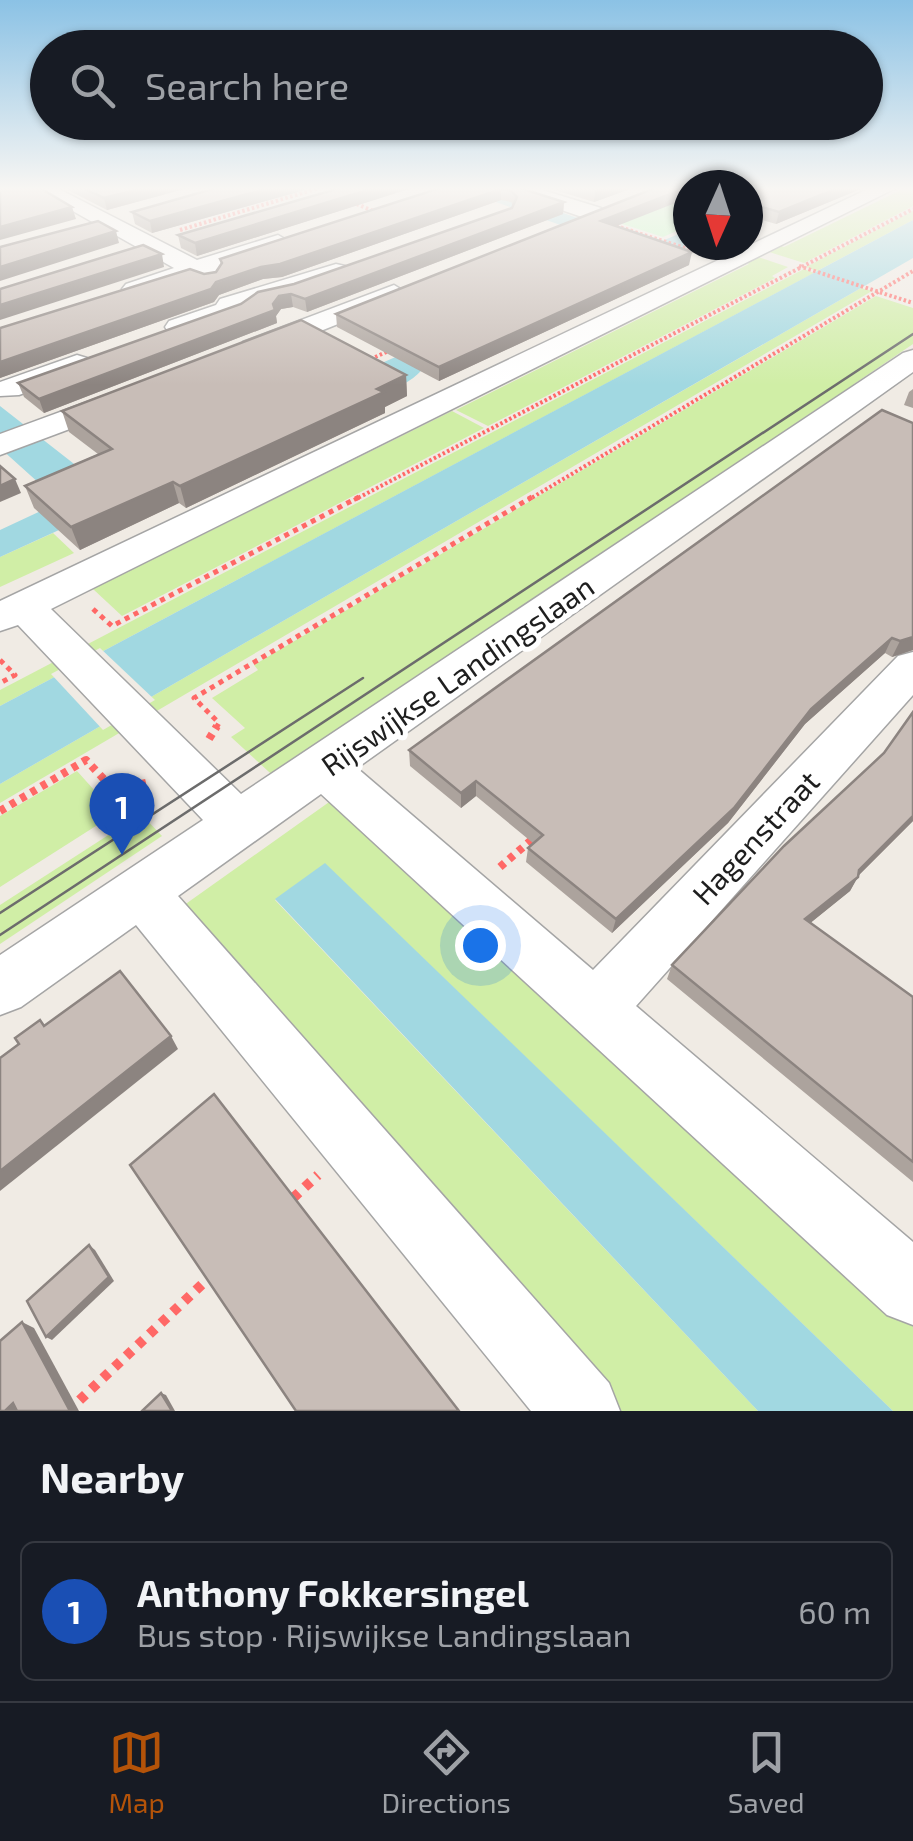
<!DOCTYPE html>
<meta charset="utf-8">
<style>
:root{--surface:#171b24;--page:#242831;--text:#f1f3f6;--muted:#9ea1a6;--line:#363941;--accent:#b45309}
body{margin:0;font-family:"Exo 2",sans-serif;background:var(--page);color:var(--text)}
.compass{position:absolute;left:673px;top:170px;width:90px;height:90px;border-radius:50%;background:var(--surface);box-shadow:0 2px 8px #0004;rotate:183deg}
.you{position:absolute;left:480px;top:945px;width:35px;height:35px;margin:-25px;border:8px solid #fff;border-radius:50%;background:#1a73e8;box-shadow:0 0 0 15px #1a73e833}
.badge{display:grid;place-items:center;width:65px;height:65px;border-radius:50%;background:var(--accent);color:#fff;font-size:32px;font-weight:700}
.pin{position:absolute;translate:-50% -82px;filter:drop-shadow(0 2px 5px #0008)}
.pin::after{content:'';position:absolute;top:52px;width:35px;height:30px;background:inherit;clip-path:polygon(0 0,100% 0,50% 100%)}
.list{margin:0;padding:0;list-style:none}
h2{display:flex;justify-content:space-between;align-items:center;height:130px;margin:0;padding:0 40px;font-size:42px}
h2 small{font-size:32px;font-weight:400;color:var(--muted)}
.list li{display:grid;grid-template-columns:65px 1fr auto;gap:30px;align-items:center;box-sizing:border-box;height:140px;margin:0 20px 20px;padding:0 20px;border:2px solid var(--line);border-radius:15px}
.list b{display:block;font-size:38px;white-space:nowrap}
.list p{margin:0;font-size:32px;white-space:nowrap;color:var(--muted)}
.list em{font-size:32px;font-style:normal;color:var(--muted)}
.icon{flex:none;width:55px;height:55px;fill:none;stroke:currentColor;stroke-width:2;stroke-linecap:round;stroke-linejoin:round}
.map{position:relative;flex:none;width:913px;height:1411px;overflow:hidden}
.search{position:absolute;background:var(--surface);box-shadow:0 2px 8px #0004;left:30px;right:30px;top:30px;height:110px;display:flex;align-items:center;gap:25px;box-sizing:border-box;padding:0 35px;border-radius:55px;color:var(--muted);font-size:38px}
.sheet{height:290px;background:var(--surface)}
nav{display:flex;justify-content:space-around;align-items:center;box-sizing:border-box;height:140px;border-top:2px solid var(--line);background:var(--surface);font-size:28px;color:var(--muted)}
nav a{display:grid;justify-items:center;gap:5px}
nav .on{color:var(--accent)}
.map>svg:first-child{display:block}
</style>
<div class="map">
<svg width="913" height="1411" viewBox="0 0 913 1411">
<rect width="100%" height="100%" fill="#f0ebe4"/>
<!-- grass -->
<g fill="#d0eea6">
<polygon points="905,188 913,188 913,206 804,263 766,251 778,245 784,247"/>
<polygon points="913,211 913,220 817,271 806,267"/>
<polygon points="755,256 788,267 772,276 775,278 488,426 456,410 749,264 745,261"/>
<polygon points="804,269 814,273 0,706 0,690"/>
<polygon points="861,288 872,291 0,803 0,784"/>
<polygon points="876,296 913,308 913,344 854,384 861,388 832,408 824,404 699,489 670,518 661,514 343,727 281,783 231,737 245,728 212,698 258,670 254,665"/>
<polygon points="452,411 484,428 122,616 93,589"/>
<polygon points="53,533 74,553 0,587 0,557"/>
<polygon points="77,771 113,811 132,803 0,887 0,816"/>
<polygon points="339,795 913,1315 913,1411 893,1411 325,864 275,900 758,1411 614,1411 180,908"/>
<polygon points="141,814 162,836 0,944 0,905"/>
</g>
<!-- park -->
<polygon fill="#befdbe" points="665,198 688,205 688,226 663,237 610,220"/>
<!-- water -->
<g fill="#a1d8e1">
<path d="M456 188H489L655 244 688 230 690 245 425 366C408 390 367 399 339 402L0 557V530L60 502 0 448V406L101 485 637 252Z"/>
<polygon points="913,220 913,258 0,784 0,706"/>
<polygon points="325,863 893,1411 758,1411 275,899"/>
</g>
<!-- pier -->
<polygon fill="#f0ebe4" points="100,648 155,700 103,730 51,674"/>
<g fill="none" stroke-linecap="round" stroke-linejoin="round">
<defs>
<g id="minor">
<polygon points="32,188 57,188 197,260 278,235 290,242 286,247 216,270 221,276 217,281 208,284 193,278 135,297 126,294 122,289 126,284 174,268"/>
<polygon points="506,188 536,188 601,208 604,213 601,218 585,218 509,192"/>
<polygon points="870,188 896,188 51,609 241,794 903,353 913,350 913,372 357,768 593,970 898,656 913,652 913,695 636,1006 913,1242 913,1325 887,1315 321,794 178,896 609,1383 620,1411 531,1411 136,925 21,1007 0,1015 0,955 203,820 18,625 0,631 0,601"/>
<path d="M336 264 345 266 348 271 345 276 252 306C232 318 195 339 169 333L165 327 169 321 216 305 220 299Z"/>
<polygon points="394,285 407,293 403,298 263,354 243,354 239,348 243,342"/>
<polygon points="77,355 87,358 92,364 87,370 19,395 0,396 0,382"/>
<polygon points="123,389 134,391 138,398 134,405 0,455 0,434"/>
</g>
</defs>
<!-- minor casing -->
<use href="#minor" stroke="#a5a5a5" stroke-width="3"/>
<!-- path-far3 -->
<g stroke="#ff6866" stroke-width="4" stroke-dasharray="2.5 2.5" stroke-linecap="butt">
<polyline points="352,202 373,211"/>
<polyline points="616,226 695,251"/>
<polyline points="180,230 319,188"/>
<polyline points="799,266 913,303"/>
<polyline points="366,361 391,350"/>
<polyline points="354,500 913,209"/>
<polyline points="528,500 913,271"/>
</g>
<!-- path-far2 -->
<g stroke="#ff6866" stroke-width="5" stroke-dasharray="5 5" stroke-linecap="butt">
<polyline points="93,609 112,626 359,497"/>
<polyline points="0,660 15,675 0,683"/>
<polyline points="216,728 219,723 194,698 532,497"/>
</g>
<!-- path-far1 -->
<g stroke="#ff6866" stroke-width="8" stroke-dasharray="6 6" stroke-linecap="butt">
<polyline points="209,739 217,726"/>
<polyline points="136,807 154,795"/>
<polyline points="0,811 86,760 114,790 146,783"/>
<polyline points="500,867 536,836"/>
</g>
<!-- path -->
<g stroke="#ff6866" stroke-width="10" stroke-dasharray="8 8" stroke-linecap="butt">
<polyline points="293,1198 318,1175"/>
<polyline points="68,1411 212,1275"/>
</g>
<!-- minor -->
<use href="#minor" fill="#fff" fill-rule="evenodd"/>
<!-- tram -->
<g stroke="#6c6c6c" stroke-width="2.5">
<polyline points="0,913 363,678"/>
<polyline points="0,935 913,334"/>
</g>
</g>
<!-- wall -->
<g fill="#aca39d">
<polygon points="64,188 188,188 107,210"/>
<polygon points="216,188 312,188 152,233 135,224 132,212"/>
<polygon points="340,188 412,188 197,256 181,248 178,235"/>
<polygon points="440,188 520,188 564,202 563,214 307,312 293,307 281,309 276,316 277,323 44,413 24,397 18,383 512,208 513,205 511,202 501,200 282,277 263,279 219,295 214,302 0,378 0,328 216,272 221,265 220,259"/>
<polygon points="548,188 633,188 594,202"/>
<polygon points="748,188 863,188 776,224 748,216"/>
<polygon points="616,226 689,265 439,381 337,327 336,314"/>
<polygon points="406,375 407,396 385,407 385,413 186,508 179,503 80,550 34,508 25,486 98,454 69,432 62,411"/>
<polygon points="913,389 913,408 904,405 909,392"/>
<polygon points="882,410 913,650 892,657 885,653 805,724 728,823 612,933 526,862 528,848 533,843 476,796 461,808 410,766 409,750"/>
<polygon points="884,753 913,821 858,876 850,891 810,923 913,997 913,1182 667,979 672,965"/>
</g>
<!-- shaded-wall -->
<g fill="#8c8480">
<polygon points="143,188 188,188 107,210 104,198"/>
<polygon points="269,188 312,188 152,233 150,221"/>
<polygon points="374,188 412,188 197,256 195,243"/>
<polygon points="603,188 633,188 594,202 595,190"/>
<polygon points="686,188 688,188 688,198 599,233 601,221"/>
<polygon points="838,188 863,188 776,224 779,212"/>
<polygon points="501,189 501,200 282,277 263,279 219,295 214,302 0,378 0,362 261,267"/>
<polygon points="564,202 563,214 307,312 305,299"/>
<polygon points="72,207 76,219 0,240 0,227"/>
<polygon points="116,231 119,243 0,281 0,267"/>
<polygon points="692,252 689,265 439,381 439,367"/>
<polygon points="162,254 164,267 0,320 0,305"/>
<polygon points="291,294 293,307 281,309 276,316 277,323 44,413 39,399 273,304 279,296"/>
<polygon points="406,375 407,396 385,407 385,413 186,508 180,486"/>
<polygon points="15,479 21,493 0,502 0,486"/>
<polygon points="173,482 179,503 80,550 71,527"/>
<polygon points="913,637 913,650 892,657 900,641"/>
<polygon points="892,638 885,653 805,724 728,823 612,933 616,919 811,709"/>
<polygon points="476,781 476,796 461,808 461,793"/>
<polygon points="913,816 913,821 853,881 858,877 850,891 798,933 805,919"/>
<polygon points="171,1036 178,1049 0,1191 0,1171"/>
<polygon points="89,1245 95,1250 114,1281 52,1340 46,1337"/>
<polygon points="22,1322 34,1328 79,1411 70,1411"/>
<polygon points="161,1393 166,1395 175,1411 172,1411"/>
<polygon points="13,1403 22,1411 5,1411"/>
</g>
<!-- building -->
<g fill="#c8bdb7" stroke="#8c8480" stroke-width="2.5">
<polygon points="0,188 40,188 72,207 0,227"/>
<polygon points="83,188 143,188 104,198"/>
<polygon points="216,188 269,188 150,221 132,212"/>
<polygon points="340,188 374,188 195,243 178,235"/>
<polygon points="440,188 520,188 564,202 305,299 291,294 279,296 273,304 275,310 39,399 18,383 241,304 258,292 294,284 512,208 517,197 511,191 501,189 280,264 261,267 216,282 211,289 0,362 0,328 190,269 204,274 216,272 222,263 220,259"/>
<polygon points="655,188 686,188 601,221 692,252 439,367 336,314"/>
<polygon points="748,188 838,188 779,212 748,203"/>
<polygon points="98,221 116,231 0,267 0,247"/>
<polygon points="143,245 162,254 0,305 0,289"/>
<polygon points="301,320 406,375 377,389 384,392 180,486 173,482 71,527 25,486 112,449 62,411"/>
<polygon points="882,410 913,423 913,637 900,641 892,638 811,709 734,808 616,919 528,848 543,835 476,781 461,793 409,750"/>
<polygon points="0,466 15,479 0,486"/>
<polygon points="913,712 913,816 859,870 858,877 805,919 913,997 913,1162 672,965 784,846 884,753"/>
<polygon points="120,971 171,1036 0,1171 0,1058 19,1044 15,1038 40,1020 44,1026"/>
<polygon points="214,1094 459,1411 296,1411 130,1165"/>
<polygon points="89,1245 109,1277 46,1337 27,1301"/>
<polygon points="22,1322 70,1411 17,1411 13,1403 5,1411 0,1411 0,1341"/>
<polygon points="161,1393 172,1411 142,1411"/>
</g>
<!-- sky -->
<linearGradient id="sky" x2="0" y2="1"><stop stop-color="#8bc2e5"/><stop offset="0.49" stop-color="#f8f6f3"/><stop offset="1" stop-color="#f8f6f3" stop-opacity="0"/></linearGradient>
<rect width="913" height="385" fill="url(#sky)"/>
<g text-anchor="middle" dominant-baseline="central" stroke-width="10" stroke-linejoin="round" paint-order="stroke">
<!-- street labels -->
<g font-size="30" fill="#1e1e1e" stroke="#fff">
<text transform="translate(457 675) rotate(-35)">Rijswijkse Landingslaan</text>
<text transform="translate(755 837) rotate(-47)">Hagenstraat</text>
</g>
</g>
</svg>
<svg class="compass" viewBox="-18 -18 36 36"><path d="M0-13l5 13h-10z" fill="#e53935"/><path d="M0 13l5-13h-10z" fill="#9ea1a6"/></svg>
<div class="you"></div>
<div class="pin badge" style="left:122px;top:855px;background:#1a4fb4">1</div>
<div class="search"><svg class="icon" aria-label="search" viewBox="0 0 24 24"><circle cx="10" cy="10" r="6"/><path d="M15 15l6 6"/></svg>Search here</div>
</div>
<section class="sheet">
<h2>Nearby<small></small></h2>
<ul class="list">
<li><span class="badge" style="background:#1a4fb4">1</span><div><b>Anthony Fokkersingel</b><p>Bus stop · Rijswijkse Landingslaan</p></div><em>60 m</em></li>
</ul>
</section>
<nav>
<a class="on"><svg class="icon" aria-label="map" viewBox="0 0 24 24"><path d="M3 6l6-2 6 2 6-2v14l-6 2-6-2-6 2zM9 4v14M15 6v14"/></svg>Map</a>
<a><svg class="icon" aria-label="directions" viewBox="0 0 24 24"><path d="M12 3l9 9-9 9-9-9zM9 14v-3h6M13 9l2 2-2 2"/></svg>Directions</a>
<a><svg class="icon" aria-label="saved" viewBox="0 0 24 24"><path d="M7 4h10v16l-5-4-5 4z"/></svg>Saved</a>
</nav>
